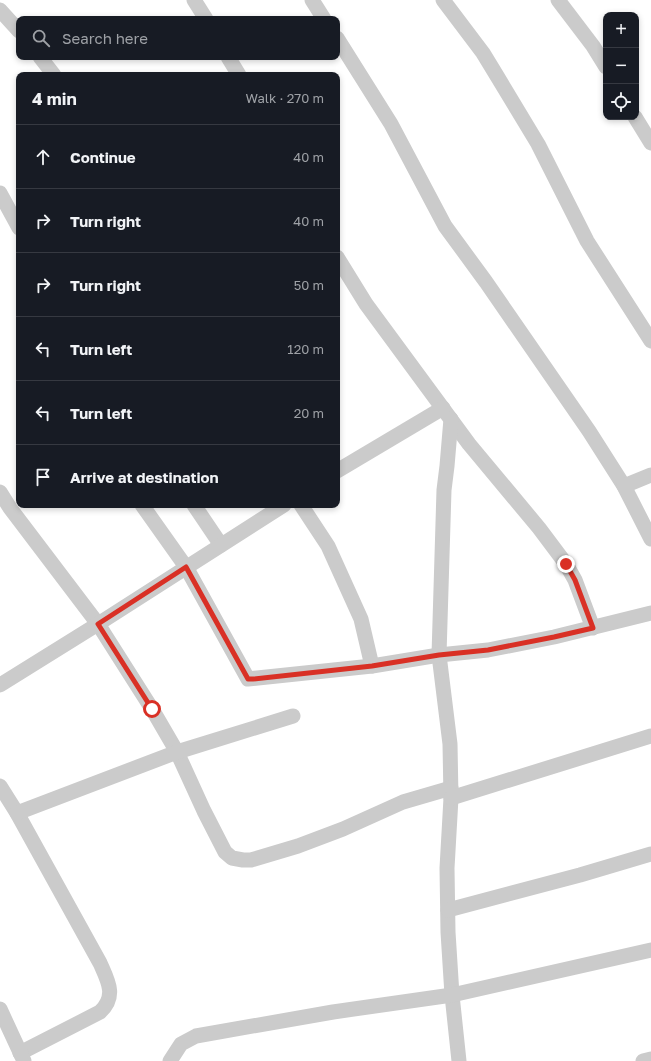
<!DOCTYPE html>
<meta charset="utf-8">
<style>
:root{--surface:#171b24;--page:#242831;--text:#f1f3f6;--muted:#9ea1a6;--line:#363941}
body{margin:0;font-family:"Golos Text",sans-serif;background:var(--page);color:var(--text)}
.controls{position:absolute;right:12px;top:12px;display:grid;overflow:hidden;border-radius:8px;box-shadow:0 2px 6px #0003}
.controls button{width:36px;height:36px;display:grid;place-items:center;padding:0;border:0;border-bottom:1px solid var(--line);background:var(--surface);color:var(--text);font:20px sans-serif}
.stop{position:absolute;width:12px;height:12px;margin:-9px;border:3px solid #d93025;border-radius:50%;background:#fff}
.stop.end{background:#d93025;border-color:#fff;box-shadow:0 1px 4px #0008}
.list{margin:0;padding:0;list-style:none}
h2{display:flex;justify-content:space-between;align-items:center;height:52px;margin:0;padding:0 16px;font-size:17px}
h2 small{font-size:13px;font-weight:400;color:var(--muted)}
.list li{display:grid;grid-template-columns:26px 1fr auto;gap:12px;align-items:center;box-sizing:border-box;height:64px;padding:0 16px;border-top:1px solid var(--line)}
.list b{display:block;font-size:15px;white-space:nowrap}
.list em{font-size:13px;font-style:normal;color:var(--muted)}
.icon{flex:none;width:22px;height:22px;fill:none;stroke:currentColor;stroke-width:2;stroke-linecap:round;stroke-linejoin:round}
.map{position:relative;flex:none;width:651px;height:1061px;overflow:hidden}
.search{position:absolute;background:var(--surface);box-shadow:0 2px 6px #0003;left:16px;top:16px;width:324px;height:44px;display:flex;align-items:center;gap:10px;box-sizing:border-box;padding:0 14px;border-radius:8px;color:var(--muted);font-size:15px}
.panel{position:absolute;background:var(--surface);box-shadow:0 2px 6px #0003;left:16px;top:72px;width:324px;height:436px;border-radius:8px}
.map>svg:first-child{display:block}
</style>
<div class="map">
<svg width="651" height="1061" viewBox="0 0 651 1061">
<rect width="100%" height="100%" fill="#fff"/>
<g fill="none" stroke-linecap="round" stroke-linejoin="round">
<!-- street -->
<g stroke="#cbcbcb" stroke-width="15">
<polyline points="194,0 206,19"/>
<polyline points="312,0 324,19"/>
<polyline points="443,0 483,53 497,76 538,144 587,241 651,341"/>
<polyline points="558,0 593,46 606,67"/>
<polyline points="0,10 19,31"/>
<polyline points="337,38 391,124 445,226 486,282 589,431 624,486 651,539"/>
<polyline points="40,57 54,75"/>
<polyline points="228,57 239,75"/>
<polyline points="635,117 651,143"/>
<polyline points="0,193 19,228"/>
<polyline points="337,257 366,304 469,444 539,528 566,564 575,580 593,628"/>
<polyline points="451,419 447,466 444,490 439,655 450,744 451,798 447,868 448,932 452,995 459,1061"/>
<polyline points="337,471 443,408"/>
<polyline points="624,486 651,475"/>
<polyline points="0,492 10,508 98,624 152,709 177,752 204,811 225,852 232,858 243,860 251,860 298,846 343,829 403,802 451,788"/>
<polyline points="142,505 186,567 248,679 372,666 439,655 488,650 554,637 651,613"/>
<polyline points="194,505 221,545"/>
<polyline points="301,505 328,546 361,619 372,666"/>
<polyline points="0,685 98,624 284,505"/>
<path d="M0 786 17 813 100 963C108 981 117 996 100 1012L20 1053"/>
<polyline points="451,798 651,736"/>
<polyline points="17,813 177,752 293,716"/>
<polyline points="448,910 580,875 651,854"/>
<polyline points="0,1009 24,1061"/>
<polyline points="170,1061 181,1044 196,1036 333,1012 452,995 651,950"/>
<polyline points="643,1061 651,1059"/>
</g>
</g>
<g fill="none" stroke-linecap="round" stroke-linejoin="round">
<!-- route -->
<polyline stroke="#d93025" stroke-width="5" points="152,709 98,624 186,567 248,679 253,679 372,666 439,655 488,650 554,637 593,628 575,580 566,564"/>
</g>
</svg>
<div class="controls">
<button>+</button>
<button>−</button>
<button><svg class="icon" aria-label="locate" viewBox="0 0 24 24"><circle cx="12" cy="12" r="6"/><path d="M12 2v4M12 18v4M2 12h4M18 12h4"/></svg></button>
</div>
<div class="stop" style="left:152px;top:709px"></div>
<div class="stop end" style="left:566px;top:564px"></div>
<div class="search"><svg class="icon" aria-label="search" viewBox="0 0 24 24"><circle cx="10" cy="10" r="6"/><path d="M15 15l6 6"/></svg>Search here</div>
<section class="panel">
<h2>4 min<small>Walk · 270 m</small></h2>
<ul class="list">
<li><svg class="icon" aria-label="ahead" viewBox="0 0 24 24"><path d="M12 20V5M6 11l6-6 6 6"/></svg><div><b>Continue</b></div><em>40 m</em></li>
<li><svg class="icon" aria-label="right" viewBox="0 0 24 24"><path d="M7 20v-9h11M14 6l5 5-5 5"/></svg><div><b>Turn right</b></div><em>40 m</em></li>
<li><svg class="icon" aria-label="right" viewBox="0 0 24 24"><path d="M7 20v-9h11M14 6l5 5-5 5"/></svg><div><b>Turn right</b></div><em>50 m</em></li>
<li><svg class="icon" aria-label="left" viewBox="0 0 24 24"><path d="M17 20v-9H6M10 6l-5 5 5 5"/></svg><div><b>Turn left</b></div><em>120 m</em></li>
<li><svg class="icon" aria-label="left" viewBox="0 0 24 24"><path d="M17 20v-9H6M10 6l-5 5 5 5"/></svg><div><b>Turn left</b></div><em>20 m</em></li>
<li><svg class="icon" aria-label="arrive" viewBox="0 0 24 24"><path d="M6 21V4h12l-3 4 3 4H6"/></svg><div><b>Arrive at destination</b></div></li>
</ul>
</section>
</div>
